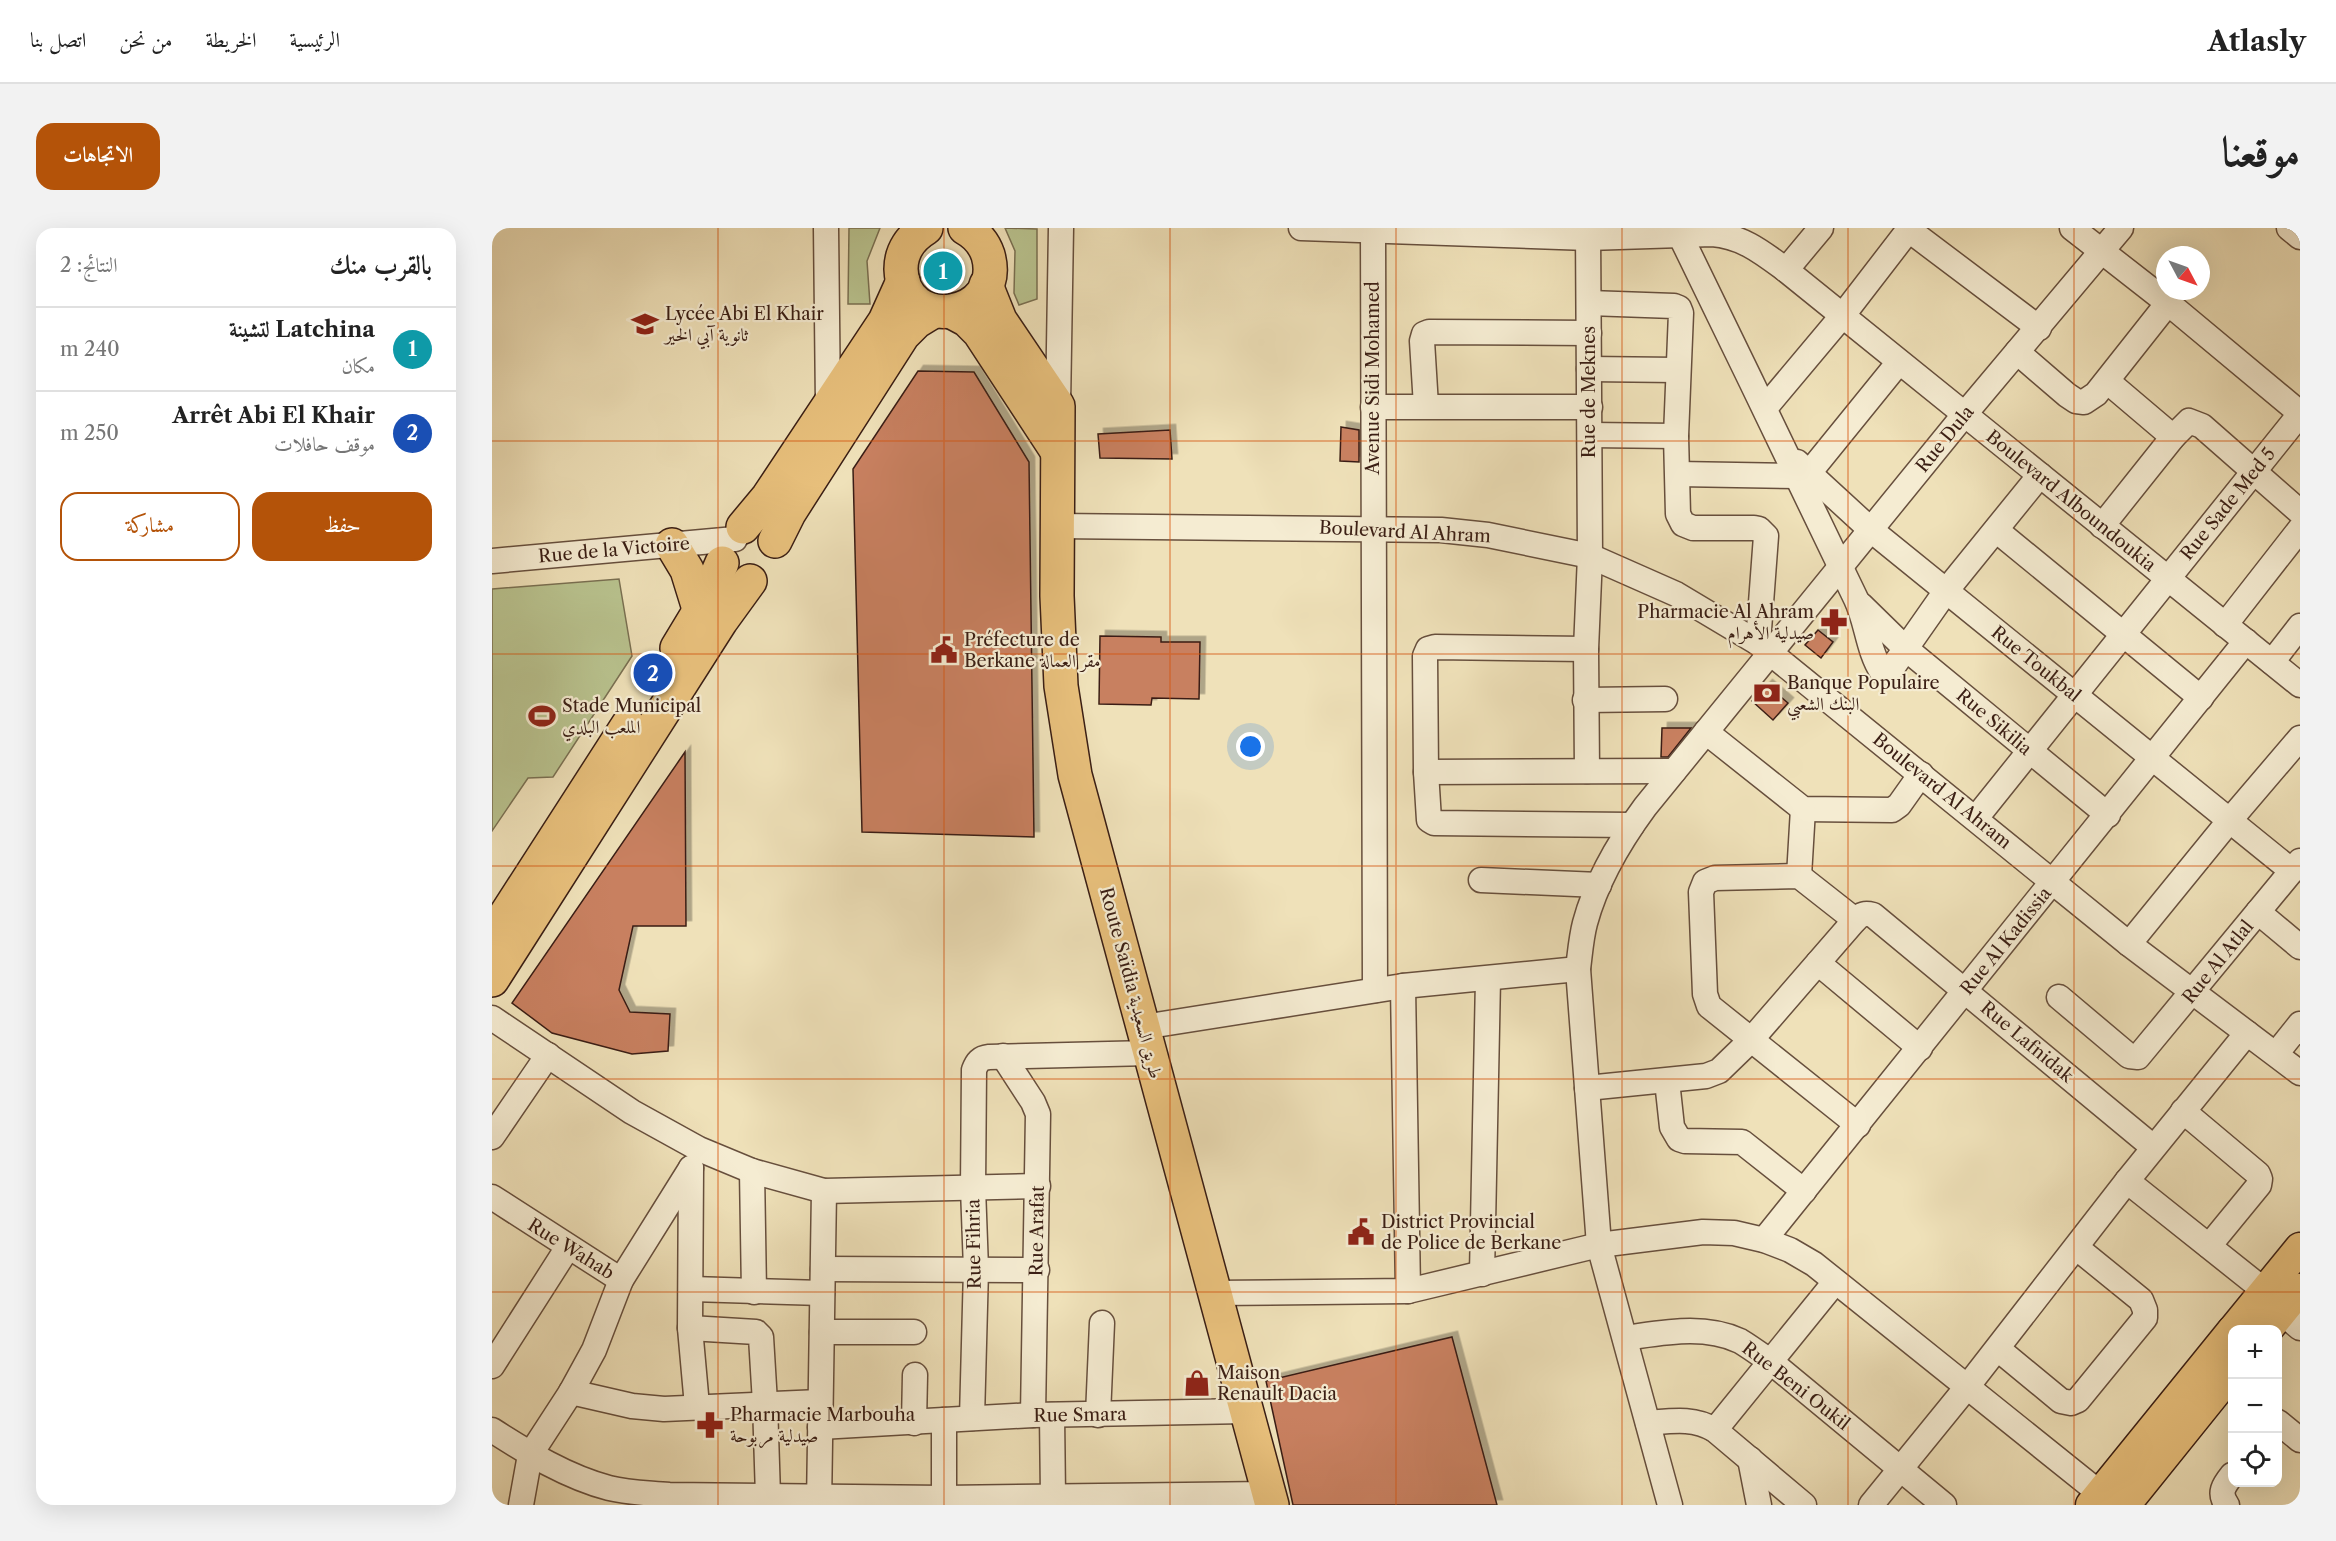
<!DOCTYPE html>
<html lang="ar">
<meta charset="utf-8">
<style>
:root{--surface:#fff;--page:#f2f2f2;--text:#222;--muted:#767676;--line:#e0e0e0;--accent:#b45309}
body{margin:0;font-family:"Libre Caslon Text",Amiri,serif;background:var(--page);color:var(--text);direction:rtl}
.controls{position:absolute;right:18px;bottom:18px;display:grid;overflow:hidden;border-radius:12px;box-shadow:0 6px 24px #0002}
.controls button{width:54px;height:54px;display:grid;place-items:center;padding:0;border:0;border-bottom:2px solid var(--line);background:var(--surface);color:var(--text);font:30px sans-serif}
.compass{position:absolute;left:1664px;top:18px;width:54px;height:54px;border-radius:50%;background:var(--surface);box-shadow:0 6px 24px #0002;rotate:131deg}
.you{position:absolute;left:759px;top:519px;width:21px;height:21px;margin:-15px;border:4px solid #fff;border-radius:50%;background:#1a73e8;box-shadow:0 0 0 9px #1a73e833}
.badge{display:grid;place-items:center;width:39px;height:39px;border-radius:50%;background:var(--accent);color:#fff;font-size:20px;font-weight:700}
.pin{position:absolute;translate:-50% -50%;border:3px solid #fff;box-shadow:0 2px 6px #0006}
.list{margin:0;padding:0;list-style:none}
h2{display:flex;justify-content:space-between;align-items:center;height:78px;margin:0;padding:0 24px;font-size:26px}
h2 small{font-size:20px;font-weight:400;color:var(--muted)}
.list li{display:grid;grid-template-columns:39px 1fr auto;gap:18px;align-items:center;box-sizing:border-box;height:84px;padding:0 24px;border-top:2px solid var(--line)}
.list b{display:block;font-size:22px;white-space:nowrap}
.list p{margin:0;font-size:20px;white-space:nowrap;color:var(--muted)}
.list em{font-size:20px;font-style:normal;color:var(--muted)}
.actions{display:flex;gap:12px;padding:18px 24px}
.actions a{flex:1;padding:14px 0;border:2px solid var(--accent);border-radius:18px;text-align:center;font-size:21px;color:var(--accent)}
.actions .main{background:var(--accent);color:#fff}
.icon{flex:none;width:33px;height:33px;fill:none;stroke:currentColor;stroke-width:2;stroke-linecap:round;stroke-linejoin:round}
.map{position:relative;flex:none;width:1808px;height:1277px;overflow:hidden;direction:ltr;border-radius:18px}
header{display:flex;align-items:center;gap:36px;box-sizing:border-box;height:84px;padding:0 30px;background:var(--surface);border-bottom:2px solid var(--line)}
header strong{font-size:28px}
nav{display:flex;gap:33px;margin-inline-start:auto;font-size:21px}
.intro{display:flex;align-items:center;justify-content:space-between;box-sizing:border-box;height:144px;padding:0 36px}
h1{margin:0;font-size:42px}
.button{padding:15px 27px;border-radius:18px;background:var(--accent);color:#fff;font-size:21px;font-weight:700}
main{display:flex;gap:36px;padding:0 36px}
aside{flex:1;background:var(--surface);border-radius:18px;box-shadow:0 6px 24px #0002}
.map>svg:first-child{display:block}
</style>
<header>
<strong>Atlasly</strong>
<nav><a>الرئيسية</a><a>الخريطة</a><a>من نحن</a><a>اتصل بنا</a></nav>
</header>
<div class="intro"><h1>موقعنا</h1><a class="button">الاتجاهات</a></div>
<main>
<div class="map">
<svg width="1808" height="1277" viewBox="0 0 1808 1277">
<defs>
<filter id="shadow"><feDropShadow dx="5.5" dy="-5.5" stdDeviation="0" flood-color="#0004"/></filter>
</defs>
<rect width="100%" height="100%" fill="#efe1b9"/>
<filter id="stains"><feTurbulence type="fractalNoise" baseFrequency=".00333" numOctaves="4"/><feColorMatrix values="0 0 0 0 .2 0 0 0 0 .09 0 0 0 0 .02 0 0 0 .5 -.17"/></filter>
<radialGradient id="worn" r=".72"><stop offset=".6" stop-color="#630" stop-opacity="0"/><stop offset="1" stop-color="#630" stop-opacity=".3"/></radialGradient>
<!-- green -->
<g fill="#b9c38f" stroke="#7a7052" stroke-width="1.5">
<polygon points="357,0 388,0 375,33 378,76 356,76"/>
<polygon points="513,0 545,1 545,71 527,77 522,65 523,23"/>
<polygon points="127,351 140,428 61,549 36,550 0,603 0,361"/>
</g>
<!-- building -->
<g fill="#c88060" stroke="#3a1e14" stroke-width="1.5" filter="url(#shadow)">
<polygon points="426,143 482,144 537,234 542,609 370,604 361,241"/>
<polygon points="849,199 867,202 867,234 848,233"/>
<polygon points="678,202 680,231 608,230 606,206"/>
<polygon points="1326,402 1341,414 1329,430 1313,417"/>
<polygon points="608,408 669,409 669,414 708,414 707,471 660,470 659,477 607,476"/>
<polygon points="1275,457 1296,475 1281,492 1260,473"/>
<polygon points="1170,500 1199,500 1176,529 1169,529"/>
<polygon points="193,524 194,698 141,698 127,762 138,784 178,786 176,823 140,826 60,805 20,775"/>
<polygon points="960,1109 1005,1277 801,1277 774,1153"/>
</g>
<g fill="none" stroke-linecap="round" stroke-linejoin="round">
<defs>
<g id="minor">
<polyline points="334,0 336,177"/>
<path d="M809 0 1096 10 1220 6C1250 8 1271 25 1294 42L1808 457"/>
<polyline points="881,0 883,762"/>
<polyline points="1580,0 1676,75 1808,185"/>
<polyline points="1797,0 1808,9"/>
<polyline points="1417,2 1547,100"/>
<path d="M1188 7C1247 128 1306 250 1364 371 1375 394 1376 423 1390 444L1398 443 1454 363 1548 247"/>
<polyline points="1294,42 1329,0"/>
<polyline points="1097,75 1182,78 1187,80 1189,85 1184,208 1186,286 1191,296 1201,300 1262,300 1267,301 1274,308 1266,415"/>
<polyline points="1525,124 1575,167 1584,173 1592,174 1604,166 1676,75"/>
<polyline points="1097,141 1185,142"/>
<polyline points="1615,153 1681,209"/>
<polyline points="566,178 569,0"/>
<polyline points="934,178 930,113 932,106 937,104 1097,105"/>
<polyline points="881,179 1098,179"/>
<polyline points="1273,180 1351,87 1418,0"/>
<polyline points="1098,207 1184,208"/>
<polyline points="1305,234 1379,302 1800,643"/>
<polyline points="1317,245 1407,134"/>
<polyline points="1186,246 1307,248"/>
<polyline points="565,298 949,302 996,307 1098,328 1184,366 1266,415 1637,716 1808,845"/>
<polyline points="1610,298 1681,209 1697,193 1710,198 1808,284"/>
<polyline points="1504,302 1709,470"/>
<polyline points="0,333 243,311"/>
<polyline points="1369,377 1413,420 1616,587"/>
<polyline points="1733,397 1808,301"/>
<polyline points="1094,421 943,419 936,421 933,428 934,544 937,592 942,595 1140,597"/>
<polyline points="1780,434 1808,398"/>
<polyline points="1093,472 1173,471"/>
<polyline points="1214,504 1311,581 1400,582 1407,577 1429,546"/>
<polyline points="1095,543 1094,421 1098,328 1096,0"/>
<polyline points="934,544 1182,543"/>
<polyline points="1484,590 1808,186"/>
<polyline points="1307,648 1311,581"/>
<polyline points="989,652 1107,657"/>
<polyline points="1766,684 1808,719"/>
<polyline points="1363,692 1307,648 1223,650 1213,654 1209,664 1213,766 1217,778 1366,897"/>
<polyline points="1637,716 1738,592 1808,510"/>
<polyline points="1326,735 1428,820"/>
<polyline points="911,758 916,1063"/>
<polyline points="1567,769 1637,828 1646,829 1808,633"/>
<polyline points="0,790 140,884 207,921 260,943 332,963 546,958"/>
<polyline points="651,799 911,758 1086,741"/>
<polyline points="1784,826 1808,796"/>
<polyline points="511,828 541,874 546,886 541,1187"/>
<polyline points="1175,853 1180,899 1187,911 1193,913 1250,914 1312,963"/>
<path d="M1095 860 1214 848 1227 843 1259 812 1363 692C1369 686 1373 685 1381 687L1661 919"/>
<polyline points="1691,883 1766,946 1768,951 1767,957 1717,1018"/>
<polyline points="0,909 56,827"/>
<polyline points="199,940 198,1100 205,1178"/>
<polyline points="260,943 262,1064"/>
<polyline points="1635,953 1773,1063"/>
<polyline points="0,969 129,1052"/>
<polyline points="1272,1012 1754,413"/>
<polyline points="331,1041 545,1042"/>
<polyline points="990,1046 996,751"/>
<polyline points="200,1061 330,1065"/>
<polyline points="723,1065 916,1063 1107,1017 1211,1004 1242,1005 1272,1012 1298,1022 1322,1036 1620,1275"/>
<polyline points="1789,1084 1808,1100"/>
<polyline points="198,1100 264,1104 269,1109 273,1175 276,1268"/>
<polyline points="330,1104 422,1104"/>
<path d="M1133 1110C1171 1105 1211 1096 1248 1113 1258 1119 1269 1127 1279 1134L1452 1277"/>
<polyline points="1506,1121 1569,1173 1579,1175 1586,1172 1653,1090 1653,1082 1649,1072 1585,1020"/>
<polyline points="0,1138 76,1019"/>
<polyline points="79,1164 140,1178 172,1181 328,1174"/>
<polyline points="560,1187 561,1269"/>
<polyline points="606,1187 610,1095"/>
<path d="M480 1190 484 1041 481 960 482 842C485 834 488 830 497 829L658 825"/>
<polyline points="452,1192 452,1270"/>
<polyline points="1786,1194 1808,1212"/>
<polyline points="422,1195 423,1147"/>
<path d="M1156 1195C1180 1193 1201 1189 1223 1202L1312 1277"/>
<polyline points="328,1199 541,1187 754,1183"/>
<path d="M0 1202C36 1225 75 1249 117 1260 137 1265 157 1265 177 1267L452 1270 777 1266"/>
<polyline points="1223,1202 1343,1054"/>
<polyline points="1258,1231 1267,1277"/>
<polyline points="29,1277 38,1227 79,1164 102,1122 129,1052 199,940"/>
<polyline points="327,1277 332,963"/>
<path d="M1178 1277 1107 1017 1086 741C1088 726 1089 710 1093 695 1104 654 1128 613 1153 579L1472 187 1629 0"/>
<polyline points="1379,1277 1475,1159 1635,953 1755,805"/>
<path d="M1735 1277C1726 1265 1732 1257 1740 1247"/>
</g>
<g id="major">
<polyline points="1741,1102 1808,1020"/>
<polyline points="1775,1102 1808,1061"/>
<polyline points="1599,1277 1740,1103"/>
<polyline points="1633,1277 1740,1144"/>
</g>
<g id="highway">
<path d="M434 0C419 9 409 23 409 41 411 107 514 91 496 27 492 15 484 6 473 0"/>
<polyline points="494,57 508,92 566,178 565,368 569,458 583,547 780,1277"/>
<polyline points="460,84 475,92 487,104 565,223"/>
<polyline points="251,299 276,269 393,93 411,53"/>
<polyline points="283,313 297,285 411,107 424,94 442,83"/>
<polyline points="180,317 195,342 208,384"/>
<polyline points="185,420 214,372 230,335"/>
<polyline points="0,708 136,497"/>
<polyline points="0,752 229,393 258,353"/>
</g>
</defs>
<!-- minor casing -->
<use href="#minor" stroke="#674f3d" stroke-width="27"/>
<!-- major casing -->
<use href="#major" stroke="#3a1e14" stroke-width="33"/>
<!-- highway casing -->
<use href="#highway" stroke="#3a1e14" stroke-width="36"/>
<!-- minor -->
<use href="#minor" stroke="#f5ecd2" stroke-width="24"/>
<!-- major -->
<use href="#major" stroke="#e8c07c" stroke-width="30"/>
<!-- highway -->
<use href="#highway" stroke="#e8c07c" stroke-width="33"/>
</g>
<!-- grid -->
<path fill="none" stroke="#d7530d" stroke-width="1.5" stroke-opacity="0.55" d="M226 0V1277M452 0V1277M678 0V1277M904 0V1277M1130 0V1277M1356 0V1277M1582 0V1277M0 213H1808M0 426H1808M0 638H1808M0 851H1808M0 1064H1808"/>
<!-- icons -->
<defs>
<symbol id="university-bare" viewBox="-9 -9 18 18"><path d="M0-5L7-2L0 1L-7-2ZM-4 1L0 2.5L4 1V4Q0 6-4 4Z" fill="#8f2418" stroke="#f5ecd2" stroke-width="2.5" paint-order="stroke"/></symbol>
<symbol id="pharmacy-bare" viewBox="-9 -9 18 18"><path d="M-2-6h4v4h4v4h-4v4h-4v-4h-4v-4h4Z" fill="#8f2418" stroke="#f5ecd2" stroke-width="2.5" paint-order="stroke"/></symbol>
<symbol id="civic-bare" viewBox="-9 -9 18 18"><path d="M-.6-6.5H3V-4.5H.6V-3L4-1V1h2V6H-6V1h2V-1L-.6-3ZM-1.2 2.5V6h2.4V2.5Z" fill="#8f2418" stroke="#f5ecd2" stroke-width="2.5" paint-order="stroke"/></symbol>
<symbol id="bank-bare" viewBox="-9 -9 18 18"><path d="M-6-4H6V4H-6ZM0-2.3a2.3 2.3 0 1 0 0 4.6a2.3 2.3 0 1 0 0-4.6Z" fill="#8f2418" stroke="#f5ecd2" stroke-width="2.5" paint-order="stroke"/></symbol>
<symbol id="stadium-bare" viewBox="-9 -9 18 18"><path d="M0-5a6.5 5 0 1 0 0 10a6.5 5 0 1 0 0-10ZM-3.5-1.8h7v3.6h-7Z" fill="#8f2418" stroke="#f5ecd2" stroke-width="2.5" paint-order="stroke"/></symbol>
<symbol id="shop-bare" viewBox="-9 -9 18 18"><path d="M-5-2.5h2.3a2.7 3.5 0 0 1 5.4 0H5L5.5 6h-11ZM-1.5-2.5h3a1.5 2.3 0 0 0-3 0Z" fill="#8f2418" stroke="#f5ecd2" stroke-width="2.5" paint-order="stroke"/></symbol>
</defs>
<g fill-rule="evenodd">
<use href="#university-bare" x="134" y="77" width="38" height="38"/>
<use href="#pharmacy-bare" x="1323" y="375" width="38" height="38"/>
<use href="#civic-bare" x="433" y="403" width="38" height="38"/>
<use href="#bank-bare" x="1256" y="446" width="38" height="38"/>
<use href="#stadium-bare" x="31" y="469" width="38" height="38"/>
<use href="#civic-bare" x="850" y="985" width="38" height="38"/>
<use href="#shop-bare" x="686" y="1136" width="38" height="38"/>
<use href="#pharmacy-bare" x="199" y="1178" width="38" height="38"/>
</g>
<g text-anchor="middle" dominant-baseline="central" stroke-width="4.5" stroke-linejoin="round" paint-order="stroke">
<!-- poi labels -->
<g font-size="18" fill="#3a1e14" stroke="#f5ecd2" text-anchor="start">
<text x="173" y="86">Lycée Abi El Khair<tspan x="173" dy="21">ثانوية آبي الخير</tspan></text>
<text x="1322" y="384" text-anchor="end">Pharmacie Al Ahram<tspan x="1322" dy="21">صيدلية الأهرام</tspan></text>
<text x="472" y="412">Préfecture de<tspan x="472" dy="21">Berkane مقر العمالة</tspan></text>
<text x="1295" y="455">Banque Populaire<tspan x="1295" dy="21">البنك الشعبي</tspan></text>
<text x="70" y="478">Stade Municipal<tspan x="70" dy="21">الملعب البلدي</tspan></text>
<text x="889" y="994">District Provincial<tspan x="889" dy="21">de Police de Berkane</tspan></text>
<text x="725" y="1145">Maison<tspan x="725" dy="21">Renault Dacia</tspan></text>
<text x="238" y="1187">Pharmacie Marbouha<tspan x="238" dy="21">صيدلية مربوحة</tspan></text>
</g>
<!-- street labels -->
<g font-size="18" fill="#3a1e14" stroke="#f5ecd2">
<text transform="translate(881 150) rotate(-90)">Avenue Sidi Mohamed</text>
<text transform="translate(1097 164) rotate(-90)">Rue de Meknes</text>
<text transform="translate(1453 211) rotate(-51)">Rue Dula</text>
<text transform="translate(1579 273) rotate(39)">Boulevard Alboundoukia</text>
<text transform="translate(1736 276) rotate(-51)">Rue Sade Med 5</text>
<text transform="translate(913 304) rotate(3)">Boulevard Al Ahram</text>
<text transform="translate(122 322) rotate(-5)">Rue de la Victoire</text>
<text transform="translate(1544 436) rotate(39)">Rue Toukbal</text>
<text transform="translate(1502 494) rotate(40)">Rue Sikilia</text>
<text transform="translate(1450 563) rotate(39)">Boulevard Al Ahram</text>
<text transform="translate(1514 713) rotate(-51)">Rue Al Kadissia</text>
<text transform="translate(1726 734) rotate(-51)">Rue Al Atlal</text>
<text transform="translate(639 755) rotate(75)">Route Saïdia طريق السعيدية</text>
<text transform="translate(1535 814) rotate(40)">Rue Lafnidak</text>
<text transform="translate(545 1003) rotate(-89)">Rue Arafat</text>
<text transform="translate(482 1016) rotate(-91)">Rue Fihria</text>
<text transform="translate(79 1021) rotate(32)">Rue Wahab</text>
<text transform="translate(1304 1158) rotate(38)">Rue Beni Oukil</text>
<text transform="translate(588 1187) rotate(-1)">Rue Smara</text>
</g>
</g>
<rect width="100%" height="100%" filter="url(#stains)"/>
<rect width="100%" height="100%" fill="url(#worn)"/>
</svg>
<div class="controls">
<button>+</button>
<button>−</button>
<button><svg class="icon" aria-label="locate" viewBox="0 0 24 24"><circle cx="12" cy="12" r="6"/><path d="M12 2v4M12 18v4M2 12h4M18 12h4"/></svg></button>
</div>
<svg class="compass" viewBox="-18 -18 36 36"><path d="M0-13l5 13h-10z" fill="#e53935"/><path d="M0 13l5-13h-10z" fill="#767676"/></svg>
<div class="you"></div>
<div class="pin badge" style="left:451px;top:43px;background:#0f9aa8">1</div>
<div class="pin badge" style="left:161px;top:445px;background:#1a4fb4">2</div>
</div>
<aside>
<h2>بالقرب منك<small>النتائج: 2</small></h2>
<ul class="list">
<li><span class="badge" style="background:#0f9aa8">1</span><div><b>Latchina لتشينة</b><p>مكان</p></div><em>240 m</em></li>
<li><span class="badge" style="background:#1a4fb4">2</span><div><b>Arrêt Abi El Khair</b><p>موقف حافلات</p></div><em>250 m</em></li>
</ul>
<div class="actions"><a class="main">حفظ</a><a>مشاركة</a></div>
</aside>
</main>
